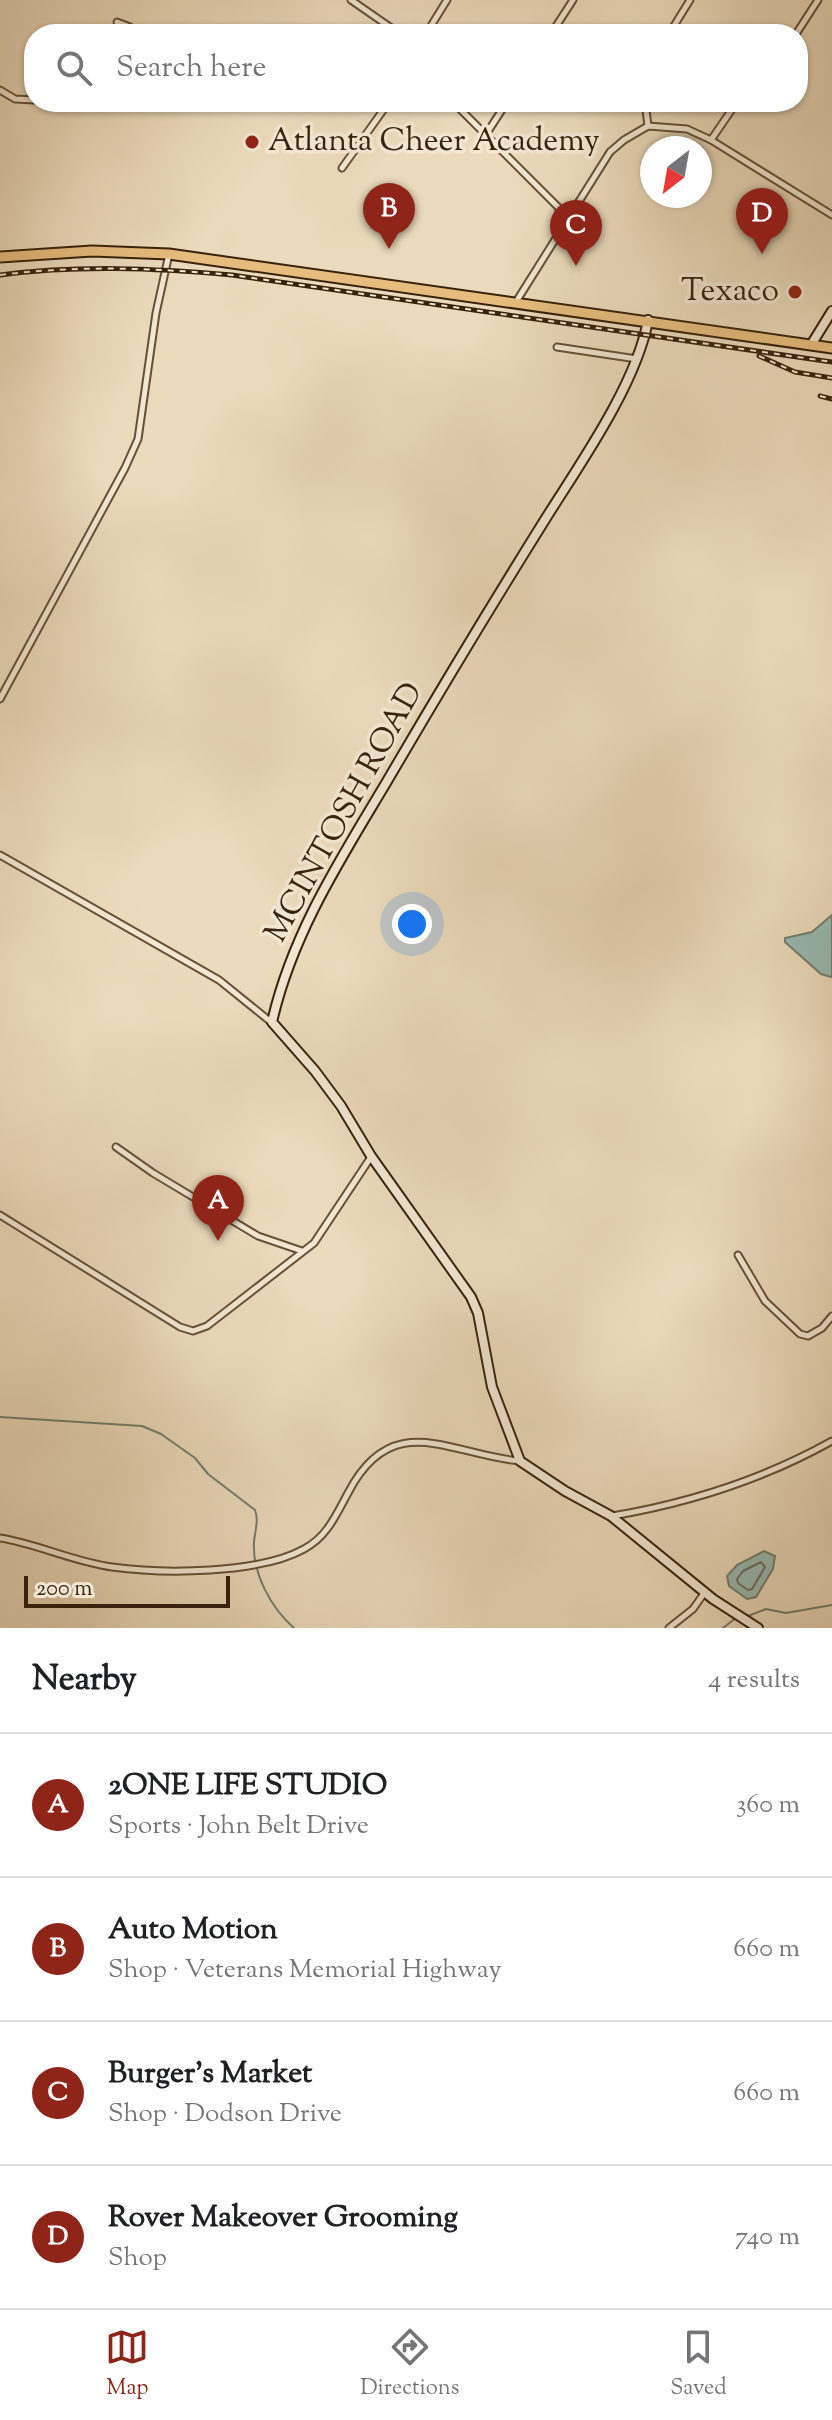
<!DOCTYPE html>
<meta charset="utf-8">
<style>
:root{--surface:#fff;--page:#f2f2f2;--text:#202124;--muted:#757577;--line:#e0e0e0;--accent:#8f2418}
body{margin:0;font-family:"Sorts Mill Goudy",serif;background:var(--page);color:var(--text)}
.compass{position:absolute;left:640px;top:136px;width:72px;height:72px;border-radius:50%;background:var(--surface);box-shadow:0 2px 6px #0004;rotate:211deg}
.scale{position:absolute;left:24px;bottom:20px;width:206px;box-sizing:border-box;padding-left:8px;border:4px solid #39230c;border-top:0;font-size:22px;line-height:28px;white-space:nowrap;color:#39230c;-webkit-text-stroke:6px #f2e7d3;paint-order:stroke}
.you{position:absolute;left:412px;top:924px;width:28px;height:28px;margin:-20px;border:6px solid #fff;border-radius:50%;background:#1a73e8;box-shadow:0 0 0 12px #1a73e833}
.badge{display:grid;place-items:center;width:52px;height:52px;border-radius:50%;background:var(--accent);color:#fff;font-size:26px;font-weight:700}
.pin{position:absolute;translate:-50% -66px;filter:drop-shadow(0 2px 4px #0008)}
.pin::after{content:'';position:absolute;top:42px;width:28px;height:24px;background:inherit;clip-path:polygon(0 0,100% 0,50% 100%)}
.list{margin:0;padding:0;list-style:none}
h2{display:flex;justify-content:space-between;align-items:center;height:104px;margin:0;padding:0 32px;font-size:34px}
h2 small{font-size:26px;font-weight:400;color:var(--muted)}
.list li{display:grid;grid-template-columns:52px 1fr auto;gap:24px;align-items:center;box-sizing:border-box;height:144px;padding:0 32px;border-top:2px solid var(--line)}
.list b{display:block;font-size:30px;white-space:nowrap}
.list p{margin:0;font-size:26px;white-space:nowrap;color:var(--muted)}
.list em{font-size:26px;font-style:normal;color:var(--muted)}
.icon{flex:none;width:44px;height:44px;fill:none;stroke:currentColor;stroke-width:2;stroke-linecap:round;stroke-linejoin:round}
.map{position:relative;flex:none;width:832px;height:1628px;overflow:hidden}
.search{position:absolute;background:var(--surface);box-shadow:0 2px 6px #0004;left:24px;right:24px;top:24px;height:88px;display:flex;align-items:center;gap:20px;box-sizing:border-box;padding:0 28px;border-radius:32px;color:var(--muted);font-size:30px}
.sheet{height:680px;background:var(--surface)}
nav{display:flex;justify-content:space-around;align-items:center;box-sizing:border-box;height:112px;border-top:2px solid var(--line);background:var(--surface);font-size:22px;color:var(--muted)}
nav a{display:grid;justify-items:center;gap:4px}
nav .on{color:var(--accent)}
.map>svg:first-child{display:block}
</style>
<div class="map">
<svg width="832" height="1628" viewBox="0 0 832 1628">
<rect width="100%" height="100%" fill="#ebdabb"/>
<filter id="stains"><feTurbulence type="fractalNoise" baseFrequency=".0025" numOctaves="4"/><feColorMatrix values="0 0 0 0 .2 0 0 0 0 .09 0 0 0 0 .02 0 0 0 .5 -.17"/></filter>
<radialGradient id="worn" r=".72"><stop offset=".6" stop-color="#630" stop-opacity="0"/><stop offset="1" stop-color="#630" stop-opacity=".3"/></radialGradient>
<!-- water -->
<g fill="#98bab2" stroke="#727e70" stroke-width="2">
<polygon points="832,915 832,977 831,977 821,974 785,942 785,938 812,932"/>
<polygon points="764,1551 775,1556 773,1569 756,1597 747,1599 729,1586 727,1576 737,1565"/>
</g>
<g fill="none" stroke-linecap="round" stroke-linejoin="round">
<!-- shore -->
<polygon stroke="#686e5f" stroke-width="2" points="761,1562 765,1567 752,1589 748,1590 738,1583 737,1579 743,1571"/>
<!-- stream -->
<g stroke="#727e70" stroke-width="2">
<path d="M0 1417 142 1426 161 1434 195 1458 208 1474 255 1510C259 1521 255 1530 254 1542 252 1573 271 1608 294 1628"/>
<polyline points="748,1616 766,1609 786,1613 832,1605"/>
<polyline points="723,1628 737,1617"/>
</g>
<defs>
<g id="street">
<polyline points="351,0 400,34"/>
<polyline points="117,22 130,27 135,34"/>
<polyline points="426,34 447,0"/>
<polyline points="551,34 573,0"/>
<polyline points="669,34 690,0"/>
<polyline points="796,34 818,0"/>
<polyline points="0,90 15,99 34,100"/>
<polyline points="453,102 558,207 563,221"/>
<polyline points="645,102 648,126"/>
<polyline points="485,136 507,102"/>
<polyline points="711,140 737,102"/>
<polyline points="342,168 389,102"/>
<polyline points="516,302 610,152 624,140 648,126 687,129 711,140 832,215"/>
<polyline points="557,347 637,359"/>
<polyline points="0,699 125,468 138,439 156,313 169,254"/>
<polyline points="0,855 219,980 271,1022"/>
<polyline points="116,1147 153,1173 258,1236 302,1251"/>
<polyline points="0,1215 180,1327 193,1331 207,1326 314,1243 371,1157"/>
<polyline points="738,1255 765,1301 800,1334 808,1336 822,1328 832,1316"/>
<path d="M612 1516C689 1503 764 1479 832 1441"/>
<path d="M0 1538C38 1544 74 1562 112 1567 163 1574 259 1574 304 1549 327 1537 336 1515 348 1493 392 1408 449 1454 519 1461"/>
<polyline points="669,1628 693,1609 705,1592"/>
</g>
<g id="secondary">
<path d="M648 320C637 383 580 464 546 518 491 606 438 694 386 783 340 860 292 934 272 1022L315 1071 341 1106 371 1156 471 1297 478 1313 492 1387 520 1461 565 1491 611 1516 713 1599 758 1628"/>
<polyline points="811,345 832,311"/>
</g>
<polyline id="primary" points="0,257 92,251 169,254 832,348"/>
</defs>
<!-- street casing -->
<use href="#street" stroke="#665138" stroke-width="9"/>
<!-- secondary casing -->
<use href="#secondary" stroke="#39230c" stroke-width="12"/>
<!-- primary casing -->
<use href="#primary" stroke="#39230c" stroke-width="13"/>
<!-- street -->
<use href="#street" stroke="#f2e7d3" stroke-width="5"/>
<!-- secondary -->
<use href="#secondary" stroke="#f2e7d3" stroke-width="8"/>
<!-- primary -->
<use href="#primary" stroke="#e6bd7e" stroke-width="9"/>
<defs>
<g id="rail">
<path d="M0 275C78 265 154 268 232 275L832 362"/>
<polyline points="759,356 795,372 832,378"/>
<polyline points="820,396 832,399"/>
</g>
</defs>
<!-- rail casing -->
<use href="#rail" stroke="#39230c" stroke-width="5"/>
<!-- rail -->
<use href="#rail" stroke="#f2e7d3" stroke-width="2" stroke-dasharray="6" stroke-linecap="butt"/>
</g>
<!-- markers -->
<g fill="#8f2418" stroke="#f2e7d3" stroke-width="3">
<circle cx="252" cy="142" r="8"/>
<circle cx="795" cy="292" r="8"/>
</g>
<g text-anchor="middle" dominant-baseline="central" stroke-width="7" stroke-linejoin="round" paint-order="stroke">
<!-- poi labels -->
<g font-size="32" fill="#39230c" stroke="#f2e7d3" text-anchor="start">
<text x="268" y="142">Atlanta Cheer Academy</text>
<text x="779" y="292" text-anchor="end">Texaco</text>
</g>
<!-- street labels -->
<g font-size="32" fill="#39230c" stroke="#f2e7d3">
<text transform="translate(345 813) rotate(-61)">MCINTOSH ROAD</text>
</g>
</g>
<rect width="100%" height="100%" filter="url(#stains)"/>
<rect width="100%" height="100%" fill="url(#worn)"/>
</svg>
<svg class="compass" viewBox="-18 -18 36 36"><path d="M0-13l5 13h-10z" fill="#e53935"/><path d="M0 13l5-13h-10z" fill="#757577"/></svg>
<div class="scale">200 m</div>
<div class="you"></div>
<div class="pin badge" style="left:218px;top:1241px">A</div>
<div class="pin badge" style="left:389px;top:249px">B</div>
<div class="pin badge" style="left:576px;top:266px">C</div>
<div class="pin badge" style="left:762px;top:254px">D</div>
<div class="search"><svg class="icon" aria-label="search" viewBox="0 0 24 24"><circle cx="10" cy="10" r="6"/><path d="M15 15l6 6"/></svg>Search here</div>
</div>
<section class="sheet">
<h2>Nearby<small>4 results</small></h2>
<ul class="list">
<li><span class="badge">A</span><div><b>2ONE LIFE STUDIO</b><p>Sports · John Belt Drive</p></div><em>360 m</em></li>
<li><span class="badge">B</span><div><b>Auto Motion</b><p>Shop · Veterans Memorial Highway</p></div><em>660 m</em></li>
<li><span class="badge">C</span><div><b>Burger's Market</b><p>Shop · Dodson Drive</p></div><em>660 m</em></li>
<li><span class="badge">D</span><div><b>Rover Makeover Grooming</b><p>Shop</p></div><em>740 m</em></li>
</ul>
</section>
<nav>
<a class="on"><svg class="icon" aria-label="map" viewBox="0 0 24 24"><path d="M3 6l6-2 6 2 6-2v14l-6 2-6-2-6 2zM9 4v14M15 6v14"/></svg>Map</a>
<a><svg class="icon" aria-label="directions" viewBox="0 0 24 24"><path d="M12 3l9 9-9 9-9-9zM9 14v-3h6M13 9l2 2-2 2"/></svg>Directions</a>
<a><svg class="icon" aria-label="saved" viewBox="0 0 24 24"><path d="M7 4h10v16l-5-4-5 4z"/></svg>Saved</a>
</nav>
